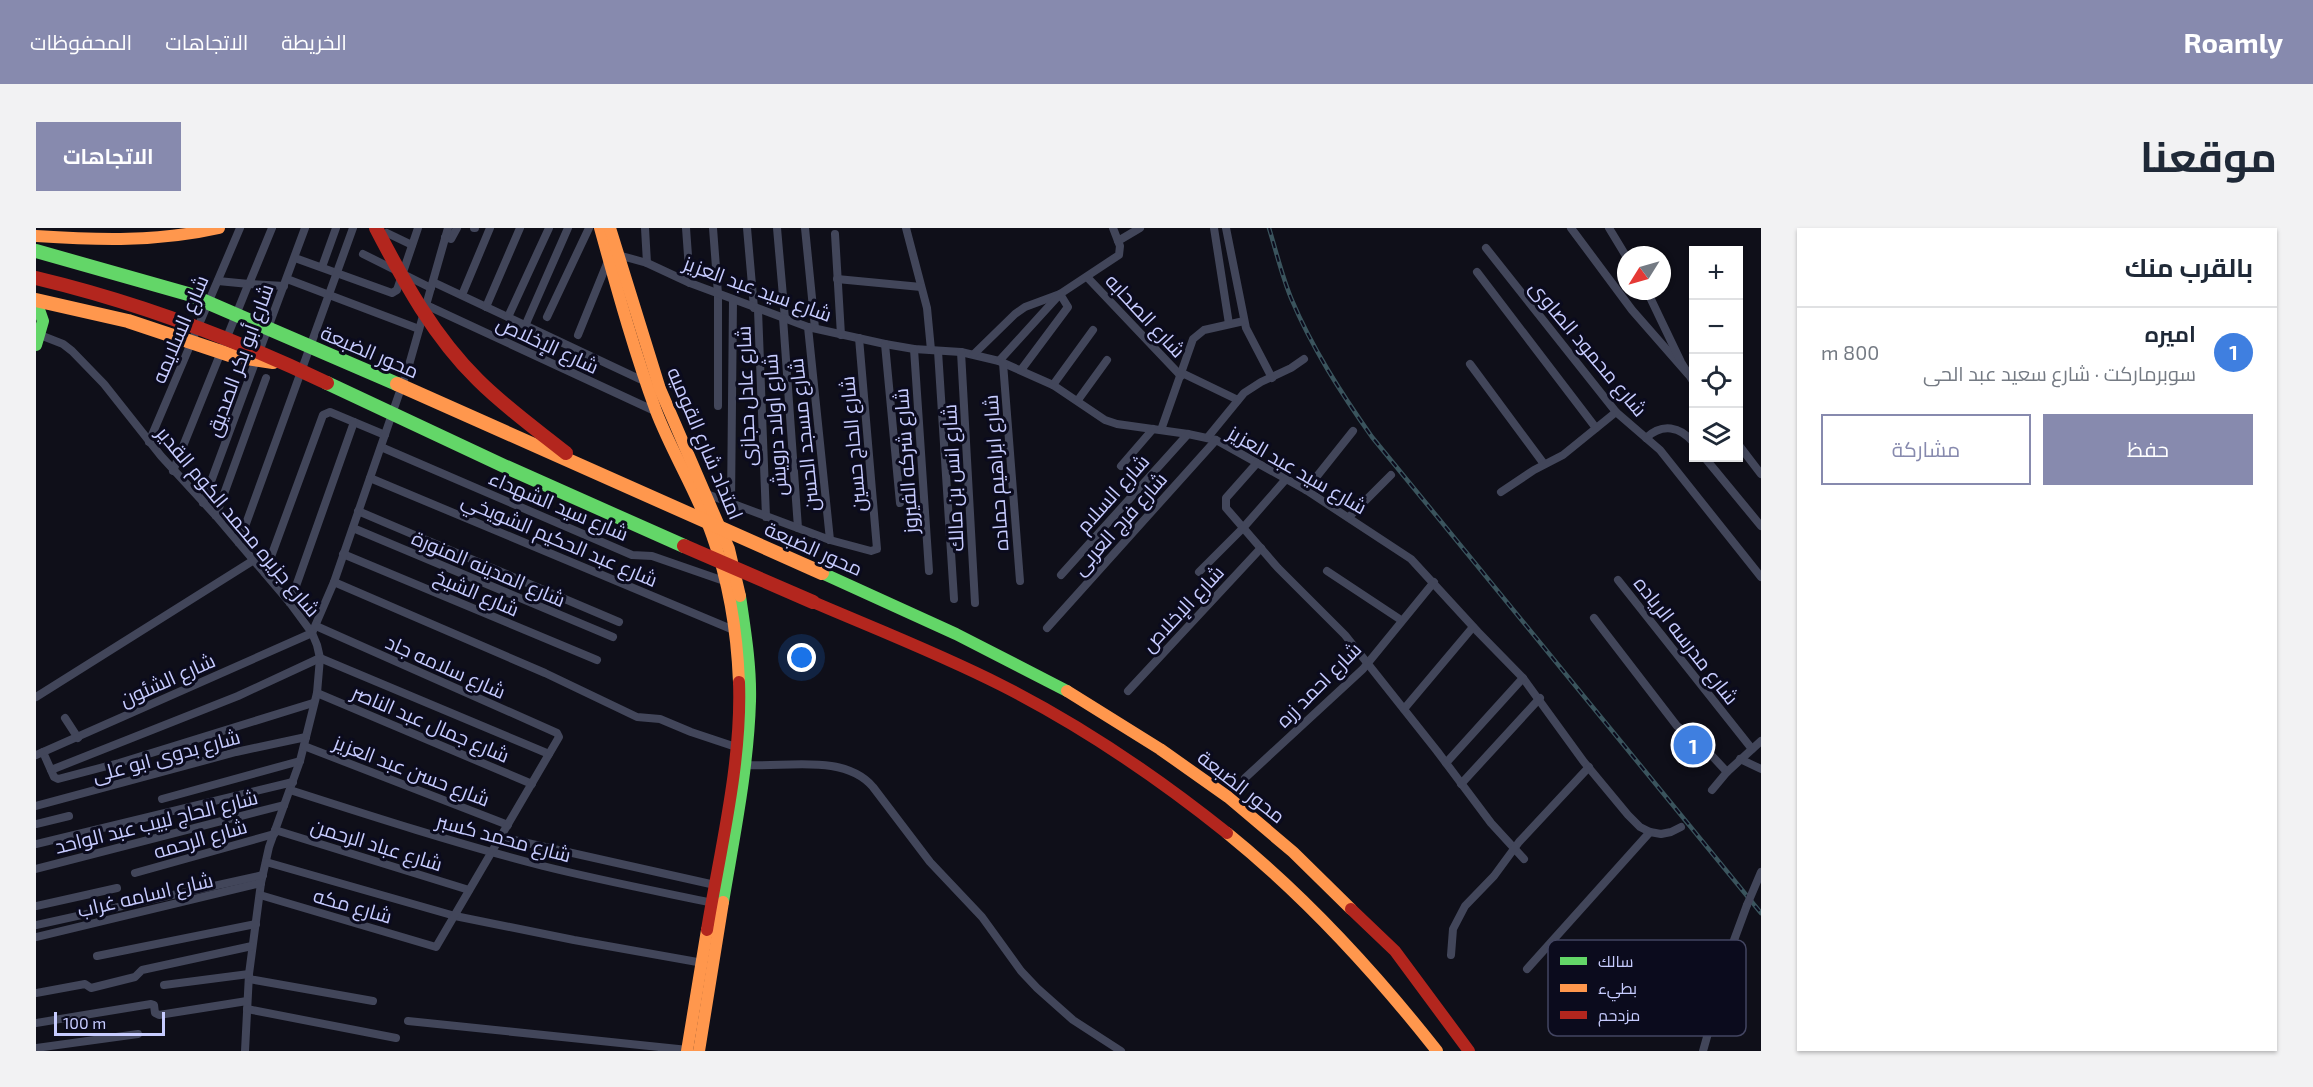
<!DOCTYPE html>
<html lang="ar">
<meta charset="utf-8">
<style>
:root{--surface:#fff;--page:#f2f2f3;--text:#1f2937;--muted:#747a83;--line:#e0e1e3;--accent:#878aae}
body{margin:0;font-family:"Exo 2",Cairo,sans-serif;background:var(--page);color:var(--text);direction:rtl}
.controls{position:absolute;right:18px;top:18px;display:grid;overflow:hidden;border-radius:0px;box-shadow:0 2px 4px #0004}
.controls button{width:54px;height:54px;display:grid;place-items:center;padding:0;border:0;border-bottom:2px solid var(--line);background:var(--surface);color:var(--text);font:30px sans-serif}
.compass{position:absolute;left:1581px;top:18px;width:54px;height:54px;border-radius:50%;background:var(--surface);box-shadow:0 2px 4px #0004;rotate:233deg}
.scale{position:absolute;left:18px;bottom:15px;width:111px;box-sizing:border-box;padding-left:6px;border:3px solid #c7ccff;border-top:0;font-size:16px;line-height:21px;white-space:nowrap;color:#c7ccff;-webkit-text-stroke:4px #0b0b1d;paint-order:stroke}
.you{position:absolute;left:766px;top:430px;width:21px;height:21px;margin:-15px;border:4px solid #fff;border-radius:50%;background:#1a73e8;box-shadow:0 0 0 9px #1a73e833}
.badge{display:grid;place-items:center;width:39px;height:39px;border-radius:50%;background:var(--accent);color:#fff;font-size:20px;font-weight:700}
.pin{position:absolute;translate:-50% -50%;border:3px solid #fff;box-shadow:0 2px 6px #0006}
.list{margin:0;padding:0;list-style:none}
h2{display:flex;justify-content:space-between;align-items:center;height:78px;margin:0;padding:0 24px;font-size:26px}
h2 small{font-size:20px;font-weight:400;color:var(--muted)}
.list li{display:grid;grid-template-columns:39px 1fr auto;gap:18px;align-items:center;box-sizing:border-box;height:90px;padding:0 24px;border-top:2px solid var(--line)}
.list b{display:block;font-size:22px;white-space:nowrap}
.list p{margin:0;font-size:20px;white-space:nowrap;color:var(--muted)}
.list em{font-size:20px;font-style:normal;color:var(--muted)}
.actions{display:flex;gap:12px;padding:18px 24px}
.actions a{flex:1;padding:14px 0;border:2px solid var(--accent);border-radius:0px;text-align:center;font-size:21px;color:var(--accent)}
.actions .main{background:var(--accent);color:#fff}
.icon{flex:none;width:33px;height:33px;fill:none;stroke:currentColor;stroke-width:2;stroke-linecap:round;stroke-linejoin:round}
.map{position:relative;flex:none;width:1725px;height:823px;overflow:hidden;direction:ltr;border-radius:0px}
header{display:flex;align-items:center;gap:36px;box-sizing:border-box;height:84px;padding:0 30px;background:var(--accent);color:#fff}
header strong{font-size:28px}
nav{display:flex;gap:33px;margin-inline-start:auto;font-size:21px}
.intro{display:flex;align-items:center;justify-content:space-between;box-sizing:border-box;height:144px;padding:0 36px}
h1{margin:0;font-size:42px}
.button{padding:15px 27px;border-radius:0px;background:var(--accent);color:#fff;font-size:21px;font-weight:700}
main{display:flex;gap:36px;padding:0 36px}
aside{flex:1;background:var(--surface);border-radius:0px;box-shadow:0 2px 4px #0004}
.map>svg:first-child{display:block}
</style>
<header>
<strong>Roamly</strong>
<nav><a>الخريطة</a><a>الاتجاهات</a><a>المحفوظات</a></nav>
</header>
<div class="intro"><h1>موقعنا</h1><a class="button">الاتجاهات</a></div>
<main>
<aside>
<h2>بالقرب منك<small></small></h2>
<ul class="list">
<li><span class="badge" style="background:#3f7fe0">1</span><div><b>اميره</b><p>سوبرماركت · شارع سعيد عبد الحى</p></div><em>800 m</em></li>
</ul>
<div class="actions"><a class="main">حفظ</a><a>مشاركة</a></div>
</aside>
<div class="map">
<svg width="1725" height="823" viewBox="0 0 1725 823">
<rect width="100%" height="100%" fill="#0f0f19"/>
<g fill="none" stroke-linecap="round" stroke-linejoin="round">
<!-- street -->
<g stroke="#42465a" stroke-width="8">
<polyline points="438,0 439,0"/>
<polyline points="609,0 611,35"/>
<polyline points="650,0 654,55"/>
<polyline points="677,0 682,66 682,178"/>
<polyline points="711,0 718,80"/>
<polyline points="741,0 749,91"/>
<polyline points="769,0 779,100"/>
<polyline points="870,0 891,80 895,122"/>
<polyline points="1178,0 1193,96"/>
<polyline points="1190,0 1210,100 1236,150"/>
<polyline points="1535,0 1596,82 1652,146"/>
<polyline points="1573,0 1590,28"/>
<polyline points="351,5 376,17"/>
<polyline points="799,6 805,107"/>
<polyline points="409,9 415,11 421,0"/>
<polyline points="1082,13 1104,0"/>
<polyline points="1450,20 1580,184 1624,222 1725,349"/>
<polyline points="327,26 395,60"/>
<polyline points="582,27 611,35 654,55 772,99 849,116 878,121 925,124 963,133 1017,157 1069,192 1081,196 1152,206 1180,212 1270,262 1375,331 1442,404 1487,450 1548,534 1592,587 1604,599 1614,604 1625,606 1635,604 1645,599"/>
<polyline points="259,30 356,65 361,62 382,0"/>
<polyline points="286,39 300,0"/>
<polyline points="1441,44 1560,200"/>
<polyline points="1051,49 1145,148"/>
<polyline points="251,51 383,101"/>
<polyline points="801,51 885,59"/>
<polyline points="182,53 213,56 236,0"/>
<polyline points="397,54 612,155"/>
<polyline points="1611,63 1645,134 1658,155"/>
<polyline points="426,67 454,0"/>
<polyline points="390,77 621,184"/>
<polyline points="450,79 484,0"/>
<polyline points="722,82 730,289"/>
<polyline points="472,89 513,0"/>
<polyline points="511,89 553,0"/>
<polyline points="747,90 762,300"/>
<polyline points="489,98 532,0"/>
<polyline points="772,99 794,312"/>
<polyline points="4,107 27,116 36,123 68,156 125,228 180,288 254,375 276,405 281,417 284,430 281,465 264,533 233,619 225,655 213,746 209,823"/>
<polyline points="542,107 572,33"/>
<polyline points="849,116 864,275"/>
<polyline points="878,121 893,343"/>
<polyline points="902,123 918,371"/>
<polyline points="925,124 939,375"/>
<polyline points="938,126 979,86 989,79 1024,66 1083,27 1084,18 1077,0"/>
<polyline points="963,133 1024,66 1032,79 985,142"/>
<polyline points="967,135 984,353"/>
<polyline points="1434,136 1508,236"/>
<polyline points="1146,145 1202,172"/>
<polyline points="1017,157 1057,102"/>
<polyline points="1042,172 1071,132"/>
<polyline points="1125,202 1157,111 1168,102 1208,93"/>
<polyline points="1172,209 1208,165 1225,154 1255,140 1268,131"/>
<path d="M1610 210C1626 195 1644 198 1658 215"/>
<polyline points="113,214 204,0"/>
<polyline points="1702,216 1725,246"/>
<polyline points="345,219 596,327 616,328 691,354"/>
<polyline points="1669,230 1725,298"/>
<polyline points="1221,235 1190,270 1190,280 1242,340 1309,407 1401,523 1455,595 1488,631"/>
<polyline points="1085,238 1117,201"/>
<polyline points="137,243 212,57 215,56 248,58"/>
<polyline points="334,250 700,403"/>
<polyline points="1270,262 1317,203"/>
<polyline points="1465,264 1498,242 1527,227 1580,184"/>
<polyline points="668,265 794,312 835,323 841,321 823,110"/>
<polyline points="167,275 269,0"/>
<polyline points="695,276 697,72"/>
<polyline points="322,283 583,394"/>
<polyline points="180,288 230,150"/>
<polyline points="1313,289 1355,247"/>
<polyline points="317,300 577,409"/>
<polyline points="203,315 317,0"/>
<polyline points="307,326 561,432"/>
<polyline points="1291,343 1365,392"/>
<polyline points="1163,344 1207,300 1250,251"/>
<polyline points="229,345 287,187 294,184 349,207"/>
<polyline points="1025,347 1152,206"/>
<polyline points="1582,352 1716,521"/>
<polyline points="298,354 509,445 601,489 624,491 655,504 700,519"/>
<polyline points="254,375 318,194"/>
<polyline points="1558,390 1641,498 1664,515 1691,544"/>
<polyline points="1011,400 1180,212"/>
<polyline points="1092,463 1225,320"/>
<polyline points="281,465 496,556"/>
<polyline points="0,469 218,332"/>
<polyline points="1368,481 1437,399"/>
<polyline points="29,490 42,510"/>
<polyline points="268,518 472,597"/>
<polyline points="7,524 18,549 22,551 83,535 277,475"/>
<polyline points="0,527 276,405 298,354 373,137 412,0"/>
<polyline points="1704,531 1725,541"/>
<polyline points="1410,535 1487,450"/>
<path d="M709 537C749 540 808 525 837 559L894 634 946 689 985 743 1001 760 1037 792 1085 823"/>
<polyline points="15,542 202,468 284,430 513,526"/>
<polyline points="1209,550 1327,441 1398,354"/>
<polyline points="1425,556 1504,470"/>
<path d="M254 562C338 589 422 616 507 638 563 652 620 663 677 675"/>
<polyline points="1676,562 1691,544 1725,513"/>
<polyline points="126,571 264,533"/>
<polyline points="0,578 200,524 270,509"/>
<polyline points="0,596 33,588"/>
<polyline points="239,602 433,662"/>
<polyline points="465,609 679,657"/>
<polyline points="0,616 257,554"/>
<polyline points="230,634 419,688 538,712 667,735"/>
<polyline points="0,641 248,577"/>
<polyline points="99,645 238,606"/>
<polyline points="224,667 400,719 523,509 521,505 280,398"/>
<polyline points="0,678 81,660"/>
<polyline points="0,697 227,647"/>
<polyline points="0,709 225,655"/>
<polyline points="1415,727 1417,701 1429,678 1458,648 1483,614 1553,539"/>
<polyline points="61,728 220,696"/>
<polyline points="1491,741 1614,604"/>
<polyline points="213,751 337,773"/>
<polyline points="128,757 213,746"/>
<polyline points="0,765 49,756 55,760 99,749 106,742 216,718"/>
<polyline points="211,781 360,810"/>
<polyline points="372,793 652,822"/>
<polyline points="0,795 115,776 118,777 119,785 123,787 211,773"/>
<polyline points="0,820 102,806"/>
<polyline points="1667,823 1680,777 1684,750 1711,677"/>
</g>
<!-- fast -->
<g stroke="#63d668" stroke-width="12">
<polyline points="0,73 7,93 0,117"/>
<polyline points="786,345 920,406 1031,463"/>
<path d="M687 674C698 608 712 541 714 473 715 438 709 402 704 368"/>
</g>
<!-- slow -->
<g stroke="#ff974d" stroke-width="12">
<path d="M564 0C581 61 598 123 620 183 636 225 661 264 676 307 693 354 701 404 703 454"/>
<polyline points="574,0 624,161 693,321 704,368"/>
<path d="M0 8C62 12 122 14 183 0"/>
<polyline points="1031,463 1124,521 1192,569 1257,624 1315,681"/>
<path d="M1191 605C1270 669 1338 743 1401 823"/>
<polyline points="651,823 671,702"/>
<polyline points="663,823 687,674"/>
</g>
<!-- jam -->
<g stroke="#b3261e" stroke-width="12">
<path d="M777 374C840 401 904 426 965 457 1046 498 1121 549 1191 605"/>
<polyline points="1315,681 1359,723 1433,823"/>
<path d="M671 702C684 622 706 535 703 454"/>
</g>
<defs>
<path id="rail" d="M1233 0C1240 23 1246 48 1255 70 1276 120 1305 165 1336 209L1725 685"/>
</defs>
<!-- rail casing -->
<use href="#rail" stroke="#3a545d" stroke-width="4.5"/>
<!-- rail -->
<use href="#rail" stroke="#0b0b1d" stroke-width="2" stroke-dasharray="7" stroke-linecap="butt"/>
<!-- street-bridge -->
<polyline stroke="#42465a" stroke-width="8" points="1711,677 1725,644"/>
<!-- fast-bridge -->
<g stroke="#63d668" stroke-width="14">
<polyline points="0,23 152,66 361,156"/>
<polyline points="291,155 468,238 648,318"/>
</g>
<!-- slow-bridge -->
<g stroke="#ff974d" stroke-width="14">
<polyline points="0,72 92,93 197,128 237,134"/>
<polyline points="361,156 786,345"/>
</g>
<!-- jam-bridge -->
<g stroke="#b3261e" stroke-width="14">
<path d="M340 0C368 54 398 109 442 152 469 179 500 201 530 225"/>
<path d="M0 50C101 74 197 110 291 155"/>
<polyline points="648,318 777,374"/>
</g>
</g>
<g text-anchor="middle" dominant-baseline="central" stroke-width="6" stroke-linejoin="round" paint-order="stroke">
<!-- street labels -->
<g font-size="20" fill="#c7ccff" stroke="#0b0b1d">
<text transform="translate(722 60) rotate(20)">شارع سيد عبد العزيز</text>
<text transform="translate(1110 87) rotate(47)">شارع الصحابه</text>
<text transform="translate(143 101) rotate(-67)">شارع السلايمه</text>
<text transform="translate(512 116) rotate(25)">شارع الإخلاص</text>
<text transform="translate(1553 120) rotate(50)">شارع محمود الصاوى</text>
<text transform="translate(334 123) rotate(23)">محور الضبعة</text>
<text transform="translate(203 132) rotate(-70)">شارع أبو بكر الصديق</text>
<text transform="translate(709 168) rotate(-92)">شارع عادل حجازى</text>
<text transform="translate(738 197) rotate(-94)">شارع اولاد درويش</text>
<text transform="translate(767 207) rotate(-96)">شارع مسجد الحسن</text>
<text transform="translate(670 215) rotate(67)">امتداد شارع القوميه</text>
<text transform="translate(816 216) rotate(-95)">شارع الحاج حسين</text>
<text transform="translate(869 233) rotate(-94)">شارع شركه الفيروز</text>
<text transform="translate(1262 241) rotate(30)">شارع سيد عبد العزيز</text>
<text transform="translate(959 245) rotate(-94)">شارع ابراهيم حماده</text>
<text transform="translate(916 250) rotate(-93)">شارع انس بن مالك</text>
<text transform="translate(1076 265) rotate(-48)">شارع السلام</text>
<text transform="translate(523 277) rotate(23)">شارع سيد الشهداء</text>
<text transform="translate(203 293) rotate(50)">شارع جزيره محمد الكوم القدير</text>
<text transform="translate(1083 295) rotate(-48)">شارع فرج العربى</text>
<text transform="translate(524 311) rotate(23)">شارع عبد الحكيم الشويخي</text>
<text transform="translate(778 320) rotate(24)">محور الضبعة</text>
<text transform="translate(453 340) rotate(23)">شارع المدينه المنورة</text>
<text transform="translate(441 364) rotate(23)">شارع الشيخ</text>
<text transform="translate(1146 380) rotate(-47)">شارع الإخلاص</text>
<text transform="translate(1651 412) rotate(52)">شارع مدرسه الرياده</text>
<text transform="translate(410 438) rotate(24)">شارع سلامه جاد</text>
<text transform="translate(131 451) rotate(-24)">شارع الشئون</text>
<text transform="translate(1282 456) rotate(-45)">شارع احمد زره</text>
<text transform="translate(395 495) rotate(23)">شارع جمال عبد الناصر</text>
<text transform="translate(130 527) rotate(-15)">شارع بدوى ابو على</text>
<text transform="translate(376 542) rotate(21)">شارع حسن عبد العزيز</text>
<text transform="translate(1206 558) rotate(38)">محور الضبعة</text>
<text transform="translate(120 593) rotate(-14)">شارع الحاج لبيب عبد الواحد</text>
<text transform="translate(468 609) rotate(15)">شارع محمد كسبر</text>
<text transform="translate(164 610) rotate(-16)">شارع الرحمه</text>
<text transform="translate(341 616) rotate(17)">شارع عباد الرحمن</text>
<text transform="translate(109 666) rotate(-13)">شارع اسامه غراب</text>
<text transform="translate(317 677) rotate(16)">شارع مكه</text>
</g>
</g>
<!-- legend -->
<rect x="1512" y="712" width="198" height="96" rx="9" fill="#0b0b1d" stroke="#434561" stroke-width="1.5"/>
<rect x="1524" y="729" width="27" height="8" fill="#63d668"/>
<rect x="1524" y="756" width="27" height="8" fill="#ff974d"/>
<rect x="1524" y="783" width="27" height="8" fill="#b3261e"/>
<g font-size="16" fill="#c7ccff">
<text x="1562" y="739">سالك</text>
<text x="1562" y="766">بطيء</text>
<text x="1562" y="793">مزدحم</text>
</g>
</svg>
<div class="controls">
<button>+</button>
<button>−</button>
<button><svg class="icon" aria-label="locate" viewBox="0 0 24 24"><circle cx="12" cy="12" r="6"/><path d="M12 2v4M12 18v4M2 12h4M18 12h4"/></svg></button>
<button><svg class="icon" aria-label="layers" viewBox="0 0 24 24"><path d="M12 4l9 5-9 5-9-5zM3 14l9 5 9-5"/></svg></button>
</div>
<svg class="compass" viewBox="-18 -18 36 36"><path d="M0-13l5 13h-10z" fill="#e53935"/><path d="M0 13l5-13h-10z" fill="#747a83"/></svg>
<div class="scale">100 m</div>
<div class="you"></div>
<div class="pin badge" style="left:1657px;top:517px;background:#3f7fe0">1</div>
</div>
</main>
